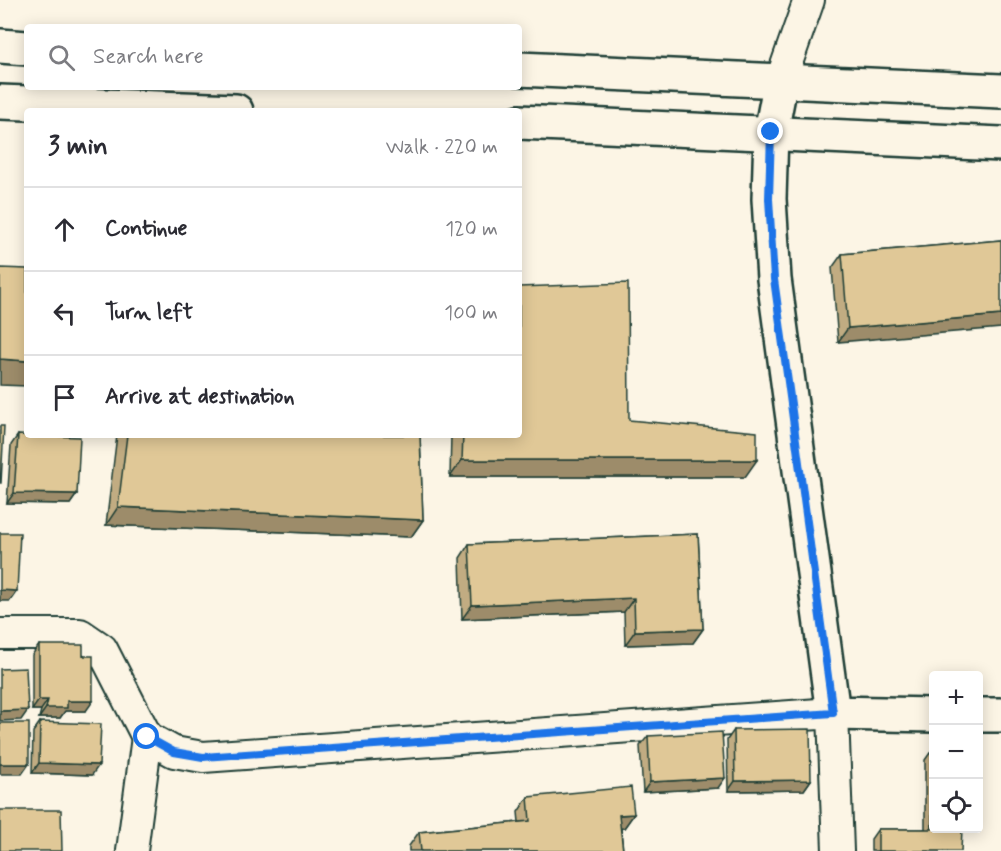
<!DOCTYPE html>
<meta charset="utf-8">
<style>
:root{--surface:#fff;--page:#f7f7f7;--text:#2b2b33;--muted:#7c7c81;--line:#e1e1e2}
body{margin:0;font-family:Mynerve,sans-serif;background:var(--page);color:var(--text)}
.controls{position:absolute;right:18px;bottom:18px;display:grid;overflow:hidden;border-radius:6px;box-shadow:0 3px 15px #0003}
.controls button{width:54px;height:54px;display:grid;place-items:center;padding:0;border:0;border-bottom:2px solid var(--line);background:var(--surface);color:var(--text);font:30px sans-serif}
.stop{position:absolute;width:18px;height:18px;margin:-14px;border:4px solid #1a73e8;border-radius:50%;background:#fff}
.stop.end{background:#1a73e8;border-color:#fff;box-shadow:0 2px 6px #0008}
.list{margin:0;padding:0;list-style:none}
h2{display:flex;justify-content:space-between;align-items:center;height:78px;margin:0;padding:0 24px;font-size:26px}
h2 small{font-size:20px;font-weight:400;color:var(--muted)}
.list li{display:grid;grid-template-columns:39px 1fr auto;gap:18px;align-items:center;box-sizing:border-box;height:84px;padding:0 24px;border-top:2px solid var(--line)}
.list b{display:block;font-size:22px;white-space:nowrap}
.list em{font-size:20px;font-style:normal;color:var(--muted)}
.icon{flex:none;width:33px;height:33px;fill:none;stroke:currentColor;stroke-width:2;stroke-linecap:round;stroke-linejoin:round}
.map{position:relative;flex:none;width:1001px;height:851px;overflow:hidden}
.search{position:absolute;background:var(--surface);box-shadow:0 3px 15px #0003;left:24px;top:24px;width:498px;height:66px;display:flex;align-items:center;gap:15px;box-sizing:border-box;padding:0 21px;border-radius:6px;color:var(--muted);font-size:22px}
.panel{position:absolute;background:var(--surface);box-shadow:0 3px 15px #0003;left:24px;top:108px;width:498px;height:330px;border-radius:6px}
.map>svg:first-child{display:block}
</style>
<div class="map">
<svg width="1001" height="851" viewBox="0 0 1001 851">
<rect width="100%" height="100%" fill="#fcf5e5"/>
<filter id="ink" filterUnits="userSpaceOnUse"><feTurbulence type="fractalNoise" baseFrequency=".0167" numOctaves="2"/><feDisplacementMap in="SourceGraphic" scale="12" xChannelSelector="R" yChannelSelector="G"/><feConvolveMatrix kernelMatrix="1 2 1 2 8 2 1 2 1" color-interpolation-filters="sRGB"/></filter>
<g filter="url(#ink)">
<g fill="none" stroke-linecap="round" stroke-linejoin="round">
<defs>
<g id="street">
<polyline points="781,80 809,0"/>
<polyline points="0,634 80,634 102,649 147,737"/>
<polyline points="132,851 147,737 174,752 203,757 833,713 838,851"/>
</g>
<g id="secondary">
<polyline points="0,46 27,48"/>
<polyline points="519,69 1001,91"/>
<polyline points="781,80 771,132 769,199 774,279 833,713 934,715"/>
<polyline points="0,102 236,111"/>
<polyline points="519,122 1001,144"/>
<polyline points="978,715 1001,715"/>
</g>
</defs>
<!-- street casing -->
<use href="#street" stroke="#1f3d34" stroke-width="34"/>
<!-- secondary casing -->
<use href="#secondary" stroke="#1f3d34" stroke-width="38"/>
<!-- street -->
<use href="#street" stroke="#fcf5e5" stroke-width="30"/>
<!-- secondary -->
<use href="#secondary" stroke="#fcf5e5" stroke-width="33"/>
</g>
<!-- wall -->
<g fill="#c1ac82" stroke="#1f3d34" stroke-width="1.5">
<polygon points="1001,240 838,342 832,268 842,254"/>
<polygon points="629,420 745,477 450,477 451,435 519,435"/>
<polygon points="18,435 77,494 70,504 7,503 11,445"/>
<polygon points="117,435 420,435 423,520 411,537 106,525"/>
<polygon points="698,534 703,629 693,643 625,645 624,612 462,619 460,558 469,544"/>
<polygon points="39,645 83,656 86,711 65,711 60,718 39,718 41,710 32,710 32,655"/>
<polygon points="40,722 92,775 32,773 33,732"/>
<polygon points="734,730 811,780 804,790 728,791 727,740"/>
<polygon points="648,736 718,788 643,792 640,746"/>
<polygon points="932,750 961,851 871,851 871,839 878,829 925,829 925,760"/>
<polygon points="528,797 634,814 624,828 621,828 623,851 409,851 409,846 419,832 519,822 518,812"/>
</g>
<!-- shaded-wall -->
<g fill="#9d8c6a" stroke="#1f3d34" stroke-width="1.5">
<polygon points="1001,315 1001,328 838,342 848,328"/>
<polygon points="0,359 27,361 27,386 0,385"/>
<polygon points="462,460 757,460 745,477 450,477"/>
<polygon points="14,493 77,494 70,504 7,503"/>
<polygon points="118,507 423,520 411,537 106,525"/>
<polygon points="0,590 17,591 10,601 0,601"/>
<polygon points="634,598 624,612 462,619 472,605"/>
<polygon points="703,629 693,643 625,645 635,631"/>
<polygon points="39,700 48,700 41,710 32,710"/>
<polygon points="67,701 93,701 86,711 65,711 60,718 39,718 46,708"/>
<polygon points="28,710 21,720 0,721 0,711"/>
<polygon points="39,763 99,765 92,775 32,773"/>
<polygon points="0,764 29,764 22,774 0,774"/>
<polygon points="725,778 718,788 643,792 650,782"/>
<polygon points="811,780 804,790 728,791 735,781"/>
<polygon points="634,814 624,828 609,829 619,815"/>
</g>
<!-- building -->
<g fill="#e0c897" stroke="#1f3d34" stroke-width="1.5">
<polygon points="1001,240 1001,315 848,328 842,254"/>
<polygon points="0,268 27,269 27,361 0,359"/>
<polygon points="628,283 629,420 757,432 757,460 462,460 463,435 519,435 519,287"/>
<polygon points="0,426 4,426 1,483 0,483"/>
<polygon points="18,435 80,437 77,494 14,493"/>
<polygon points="127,435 420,435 423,520 118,507"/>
<polygon points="0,533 20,533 17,591 0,590"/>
<polygon points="698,534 703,629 635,631 634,598 472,605 469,544"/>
<polygon points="39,645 83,645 83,656 93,656 93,701 67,701 67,708 46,708 48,700 39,700"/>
<polygon points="26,668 28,710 0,711 0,669"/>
<polygon points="40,722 101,724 99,765 39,763"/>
<rect x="0" y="723" width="29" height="41"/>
<polygon points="810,729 811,780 735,781 734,730"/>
<polygon points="722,732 725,778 650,782 648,736"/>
<polygon points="932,750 933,750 933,828 962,828 961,851 878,851 878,829 932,829"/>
<polygon points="631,787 634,814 619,815 623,851 421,851 419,832 530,821 528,797"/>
<polygon points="0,810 61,810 62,851 0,851"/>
</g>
</g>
<g fill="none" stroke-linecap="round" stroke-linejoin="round" filter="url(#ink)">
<!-- route -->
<polyline stroke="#1a73e8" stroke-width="8" points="147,737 174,752 203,757 833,713 774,279 769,199 771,132"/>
</g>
</svg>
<div class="controls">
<button>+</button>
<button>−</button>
<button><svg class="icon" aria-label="locate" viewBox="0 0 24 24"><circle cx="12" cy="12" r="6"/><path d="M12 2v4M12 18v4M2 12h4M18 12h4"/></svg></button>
</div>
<div class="stop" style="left:147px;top:737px"></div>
<div class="stop end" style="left:771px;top:132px"></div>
<div class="search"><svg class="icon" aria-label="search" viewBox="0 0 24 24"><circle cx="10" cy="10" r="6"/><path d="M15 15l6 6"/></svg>Search here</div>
<section class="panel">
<h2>3 min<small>Walk · 220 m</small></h2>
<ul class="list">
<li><svg class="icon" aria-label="ahead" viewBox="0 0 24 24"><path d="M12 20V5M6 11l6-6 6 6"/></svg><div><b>Continue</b></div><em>120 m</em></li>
<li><svg class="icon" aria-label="left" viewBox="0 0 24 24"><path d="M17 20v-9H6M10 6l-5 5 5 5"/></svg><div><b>Turn left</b></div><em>100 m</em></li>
<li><svg class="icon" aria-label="arrive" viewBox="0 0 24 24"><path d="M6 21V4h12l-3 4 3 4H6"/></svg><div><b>Arrive at destination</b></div></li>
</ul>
</section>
</div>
